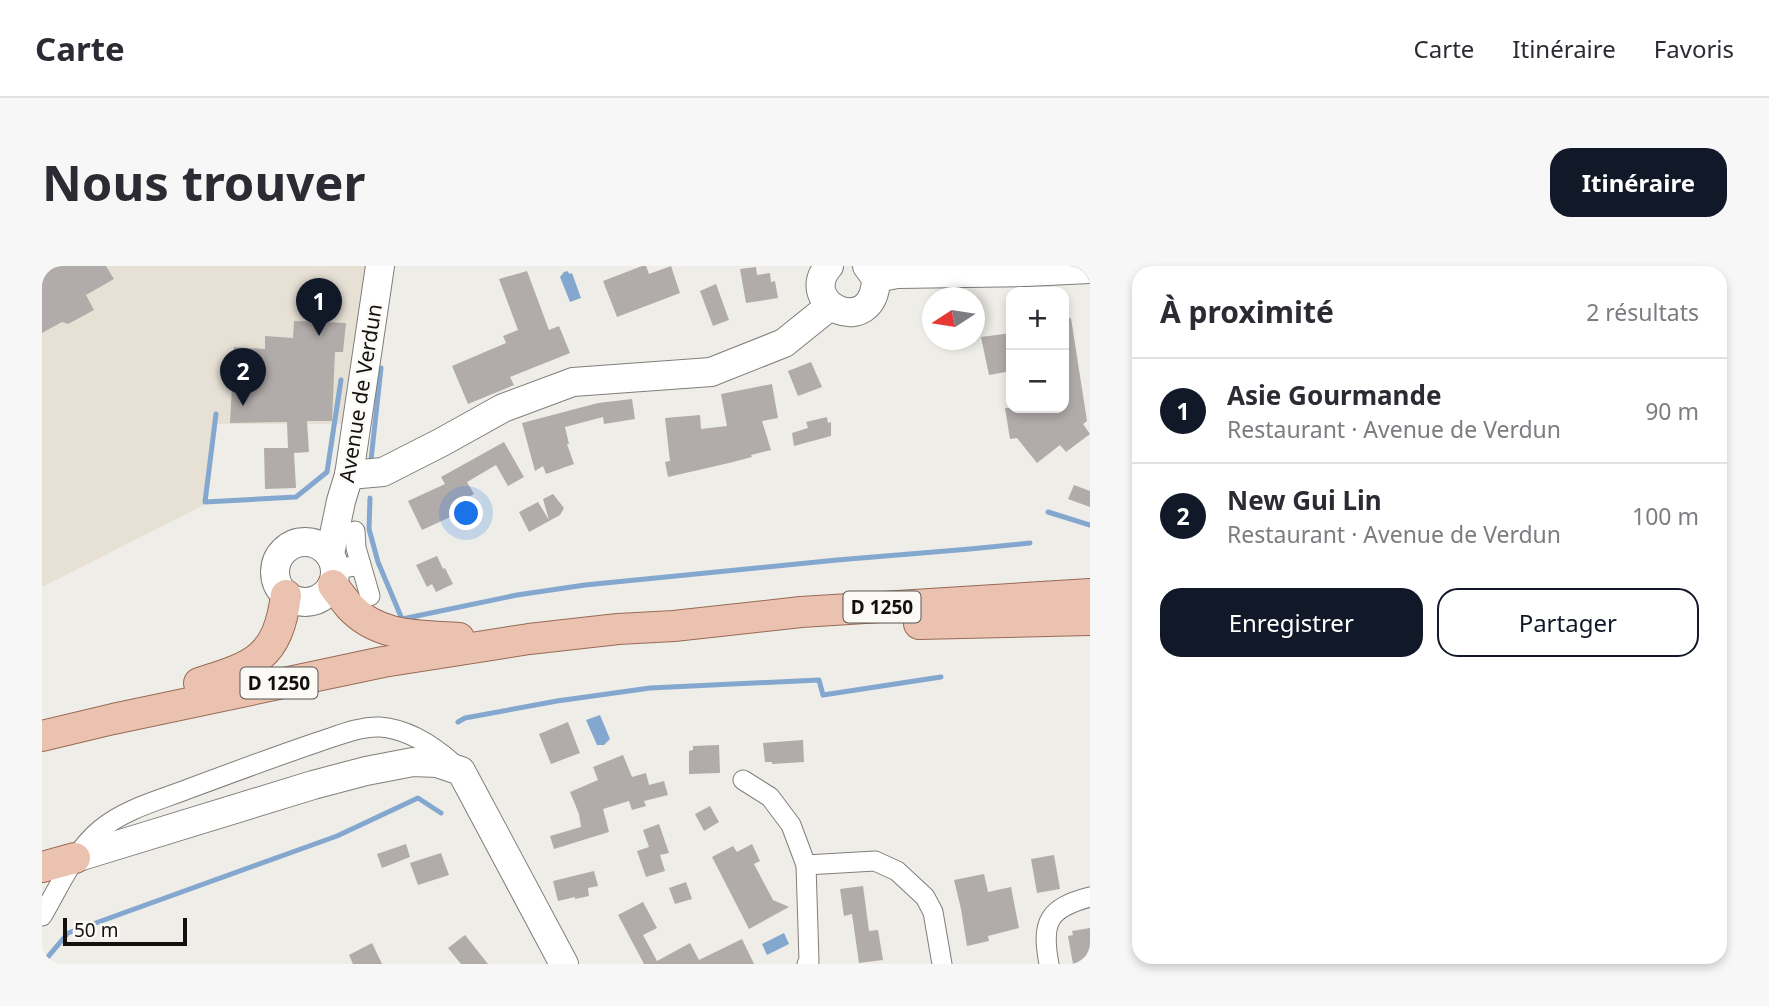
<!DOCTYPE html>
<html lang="fr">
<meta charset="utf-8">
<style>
:root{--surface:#fff;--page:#f7f7f7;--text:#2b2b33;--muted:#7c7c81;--line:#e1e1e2;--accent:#111827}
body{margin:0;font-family:"Noto Sans",sans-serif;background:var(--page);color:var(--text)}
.controls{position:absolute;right:21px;top:21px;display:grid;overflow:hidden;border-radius:14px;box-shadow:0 4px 10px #0003}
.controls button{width:63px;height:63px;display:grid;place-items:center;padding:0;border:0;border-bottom:2px solid var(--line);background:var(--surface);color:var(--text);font:35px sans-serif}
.compass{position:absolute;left:880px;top:21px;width:63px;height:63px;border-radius:50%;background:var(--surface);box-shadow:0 4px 10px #0003;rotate:258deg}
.scale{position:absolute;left:21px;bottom:18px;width:124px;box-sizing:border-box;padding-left:7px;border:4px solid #121110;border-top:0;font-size:19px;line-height:24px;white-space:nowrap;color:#121110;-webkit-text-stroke:5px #fcfaf6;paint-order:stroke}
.you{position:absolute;left:425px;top:248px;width:24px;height:24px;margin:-18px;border:5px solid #fff;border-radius:50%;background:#1a73e8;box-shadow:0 0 0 10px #1a73e833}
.badge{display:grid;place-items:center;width:46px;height:46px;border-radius:50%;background:var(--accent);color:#fff;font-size:23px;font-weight:700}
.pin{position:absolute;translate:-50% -58px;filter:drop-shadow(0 2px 4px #0008)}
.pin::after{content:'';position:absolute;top:37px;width:24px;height:21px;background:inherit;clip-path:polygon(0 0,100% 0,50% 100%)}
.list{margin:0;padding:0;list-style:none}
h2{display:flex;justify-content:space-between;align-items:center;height:91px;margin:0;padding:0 28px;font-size:30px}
h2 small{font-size:23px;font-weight:400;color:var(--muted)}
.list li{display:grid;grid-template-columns:46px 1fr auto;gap:21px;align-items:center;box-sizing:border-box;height:105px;padding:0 28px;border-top:2px solid var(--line)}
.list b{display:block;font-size:26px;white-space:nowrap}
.list p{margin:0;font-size:23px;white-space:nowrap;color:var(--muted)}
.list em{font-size:23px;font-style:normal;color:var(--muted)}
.actions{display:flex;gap:14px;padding:21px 28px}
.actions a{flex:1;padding:16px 0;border:2px solid var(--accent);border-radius:21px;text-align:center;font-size:24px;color:var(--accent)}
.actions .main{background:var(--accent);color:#fff}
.map{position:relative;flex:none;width:1048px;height:698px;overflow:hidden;border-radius:21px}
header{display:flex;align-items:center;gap:42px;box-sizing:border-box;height:98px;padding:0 35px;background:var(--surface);border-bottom:2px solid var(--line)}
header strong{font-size:33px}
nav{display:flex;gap:38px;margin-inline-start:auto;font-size:24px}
.intro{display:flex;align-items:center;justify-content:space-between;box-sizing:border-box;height:168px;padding:0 42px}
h1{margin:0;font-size:49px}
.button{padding:18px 32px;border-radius:21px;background:var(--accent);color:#fff;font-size:24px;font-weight:700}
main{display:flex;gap:42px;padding:0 42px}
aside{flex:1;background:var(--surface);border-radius:21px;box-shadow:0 4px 10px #0003}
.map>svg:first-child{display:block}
</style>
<header>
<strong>Carte</strong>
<nav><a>Carte</a><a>Itinéraire</a><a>Favoris</a></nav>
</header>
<div class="intro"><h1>Nous trouver</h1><a class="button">Itinéraire</a></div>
<main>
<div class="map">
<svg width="1048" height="698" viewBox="0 0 1048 698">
<rect width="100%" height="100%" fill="#efede8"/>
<!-- built -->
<polygon fill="#e6e0d5" points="0,0 327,0 307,158 174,158 162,239 0,321"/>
<!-- water -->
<g fill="#84a7cf">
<polygon points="525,5 528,8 530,7 539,32 528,36 518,11 522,6"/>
<polygon points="558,449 568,473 562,479 555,479 544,454"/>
<polygon points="742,667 747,678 725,689 720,678"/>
</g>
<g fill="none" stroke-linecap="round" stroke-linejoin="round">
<!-- stream -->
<g stroke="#84a7cf" stroke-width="5">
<polyline points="174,148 163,236 254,231 285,206 299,114"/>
<polyline points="329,194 339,102"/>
<polyline points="328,232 327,263 336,296 360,353 475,329 543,319 795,294 928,283 988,277"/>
<polyline points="1006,246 1048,259"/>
<polyline points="416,456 423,452 515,435 608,422 777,414 781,429 899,411"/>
<polyline points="0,698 26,667 295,570 376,532 399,547"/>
</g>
</g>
<!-- building -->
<g fill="#b1abaa">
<polygon points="0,0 64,0 72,13 44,29 52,44 26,58 20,56 0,67"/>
<polygon points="600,0 604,0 607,8 629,0 638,27 575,51 561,15"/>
<polygon points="714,1 715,9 728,7 729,16 733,15 736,32 704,37 698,3"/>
<polygon points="485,5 507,64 517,60 528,87 468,111 472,119 426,138 410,100 464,77 461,70 476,64 457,13"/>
<polygon points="674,18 687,54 671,60 658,25"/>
<polygon points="1029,52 1045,155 1041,158 1048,168 1024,186 1018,179 995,197 975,172 968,173 963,142 1022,142 1022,53"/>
<polygon points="252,55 304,57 301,86 293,86 290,155 265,155 267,186 252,187 254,222 223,223 222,182 246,182 245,156 188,157 192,81 223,83 223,70 251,72"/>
<polygon points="969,67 969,105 947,109 939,71"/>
<polygon points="769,96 780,121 756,130 746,105"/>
<polygon points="730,118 736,152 720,155 729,184 709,189 710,191 687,197 626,211 623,196 628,195 623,152 658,149 659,163 685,160 679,128"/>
<polygon points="590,133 593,153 562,158 561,151 523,161 527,178 525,178 532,198 504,208 501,200 493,205 480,157 556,137"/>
<polygon points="785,151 786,157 789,156 789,170 752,180 750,167 766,162 764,156"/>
<polygon points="462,176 482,211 466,220 454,199 425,216 432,228 415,238 419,246 380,264 366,235 403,218 399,211"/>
<polygon points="1032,219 1048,225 1048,241 1026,233"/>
<polygon points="511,228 522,242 518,249 487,266 477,246 496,236 507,254 501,233"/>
<polygon points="395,290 401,303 403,302 411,318 394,326 390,318 385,321 374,299"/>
<polygon points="526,456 538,487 509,498 497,468"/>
<polygon points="761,474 762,496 730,498 730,496 723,496 721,477"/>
<polygon points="677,479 678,507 647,508 647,485 651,484 651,480"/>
<polygon points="581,489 590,511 604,507 607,519 622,515 626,529 602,535 604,540 590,544 587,535 561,543 567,566 512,583 508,570 539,561 537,548 528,526 556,514 551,501"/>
<polygon points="668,540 677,556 662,565 653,548"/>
<polygon points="617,558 627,587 618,589 623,605 604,611 595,585 607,581 601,564"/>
<polygon points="364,578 368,591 340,602 335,588"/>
<polygon points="710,578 718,595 712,598 731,634 747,641 707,663 670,591 691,580 695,586"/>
<polygon points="399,587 407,609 376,619 368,597"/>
<polygon points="1012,589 1018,623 995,627 989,593"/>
<polygon points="552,605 556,620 546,622 547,630 533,633 533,631 516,635 511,615"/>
<polygon points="942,608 946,626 969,621 977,662 946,670 947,675 925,680 919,643 912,614"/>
<polygon points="644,616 650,633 633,638 627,622"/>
<polygon points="821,620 827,665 836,664 841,694 817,697 810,648 802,650 798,623"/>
<polygon points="601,636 615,662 601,669 615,695 648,677 657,694 700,673 712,698 602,698 576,649"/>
<polygon points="1048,662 1048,698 1031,698 1026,670 1031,669 1030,665"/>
<polygon points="423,669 446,698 419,698 406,682"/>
<polygon points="330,677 340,698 311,698 307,689"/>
</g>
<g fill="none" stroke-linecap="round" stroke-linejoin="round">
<defs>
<g id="street">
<polyline points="313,265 314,282 328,330"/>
<polyline points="293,303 319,299"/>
<polyline points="701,514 728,531 749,559 764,599 767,695 765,698"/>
<polyline points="764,599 833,595 855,605 883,631 891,646 900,698"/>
<path d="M0 650C18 620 32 585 59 563 83 543 118 534 146 523 189 507 232 491 276 476 295 470 318 460 338 461 366 463 393 481 413 499"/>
<path d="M1007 698C999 656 1006 642 1048 631"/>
</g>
<g id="secondary">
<path d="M787 0C753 39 833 75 834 12L825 0"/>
<polyline points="834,12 855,8 984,6 1048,3"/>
<polyline points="307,209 341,206 400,176 461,142 531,116 669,106 742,77 788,40"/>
<circle cx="263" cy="306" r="30"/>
<polyline points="288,288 299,235 307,209 338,0"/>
<polyline points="33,592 271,519 324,505 371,496 395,497 419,505 522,698"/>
</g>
<g id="primary">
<path d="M291 319C296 326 302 334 308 341 337 372 378 369 417 372"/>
<polyline points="877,358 1048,354"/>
<path d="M157 417C212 400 236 392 244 329"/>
<polyline points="0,470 71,453 341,396 487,373 576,363 632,360 759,346 1048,328"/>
<polyline points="0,601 33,592"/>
</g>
</defs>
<!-- street casing -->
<use href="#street" stroke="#807e7a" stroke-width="21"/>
<!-- secondary casing -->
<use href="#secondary" stroke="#807e7a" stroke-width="30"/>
<!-- primary casing -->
<use href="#primary" stroke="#976a55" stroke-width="32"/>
<!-- street -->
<use href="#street" stroke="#fff" stroke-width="19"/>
<!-- secondary -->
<use href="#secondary" stroke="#fff" stroke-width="28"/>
<!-- primary -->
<use href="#primary" stroke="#ebc2af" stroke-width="30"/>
</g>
<g text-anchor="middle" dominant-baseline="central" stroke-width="5" stroke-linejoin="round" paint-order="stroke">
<!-- shield labels -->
<g fill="#fcfaf6" stroke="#585755" stroke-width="2">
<rect x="801.5" y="325.5" width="77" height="31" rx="5"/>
<rect x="198.5" y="401.5" width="77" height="31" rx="5"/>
</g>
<g font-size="19" font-weight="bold" fill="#121110">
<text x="840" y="341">D 1250</text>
<text x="237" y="417">D 1250</text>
</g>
<!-- street labels -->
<g font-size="21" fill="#121110" stroke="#fcfaf6">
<text transform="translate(318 127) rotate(-81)">Avenue de Verdun</text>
</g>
</g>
</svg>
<div class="controls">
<button>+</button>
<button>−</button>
</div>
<svg class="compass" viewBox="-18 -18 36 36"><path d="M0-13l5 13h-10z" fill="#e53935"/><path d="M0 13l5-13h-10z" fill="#7c7c81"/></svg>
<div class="scale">50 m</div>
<div class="you"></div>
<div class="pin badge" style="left:277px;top:70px">1</div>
<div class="pin badge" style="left:201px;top:140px">2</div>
</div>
<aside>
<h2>À proximité<small>2 résultats</small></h2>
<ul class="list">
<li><span class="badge">1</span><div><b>Asie Gourmande</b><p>Restaurant · Avenue de Verdun</p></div><em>90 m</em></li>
<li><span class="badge">2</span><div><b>New Gui Lin</b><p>Restaurant · Avenue de Verdun</p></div><em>100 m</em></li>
</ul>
<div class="actions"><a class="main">Enregistrer</a><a>Partager</a></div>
</aside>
</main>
